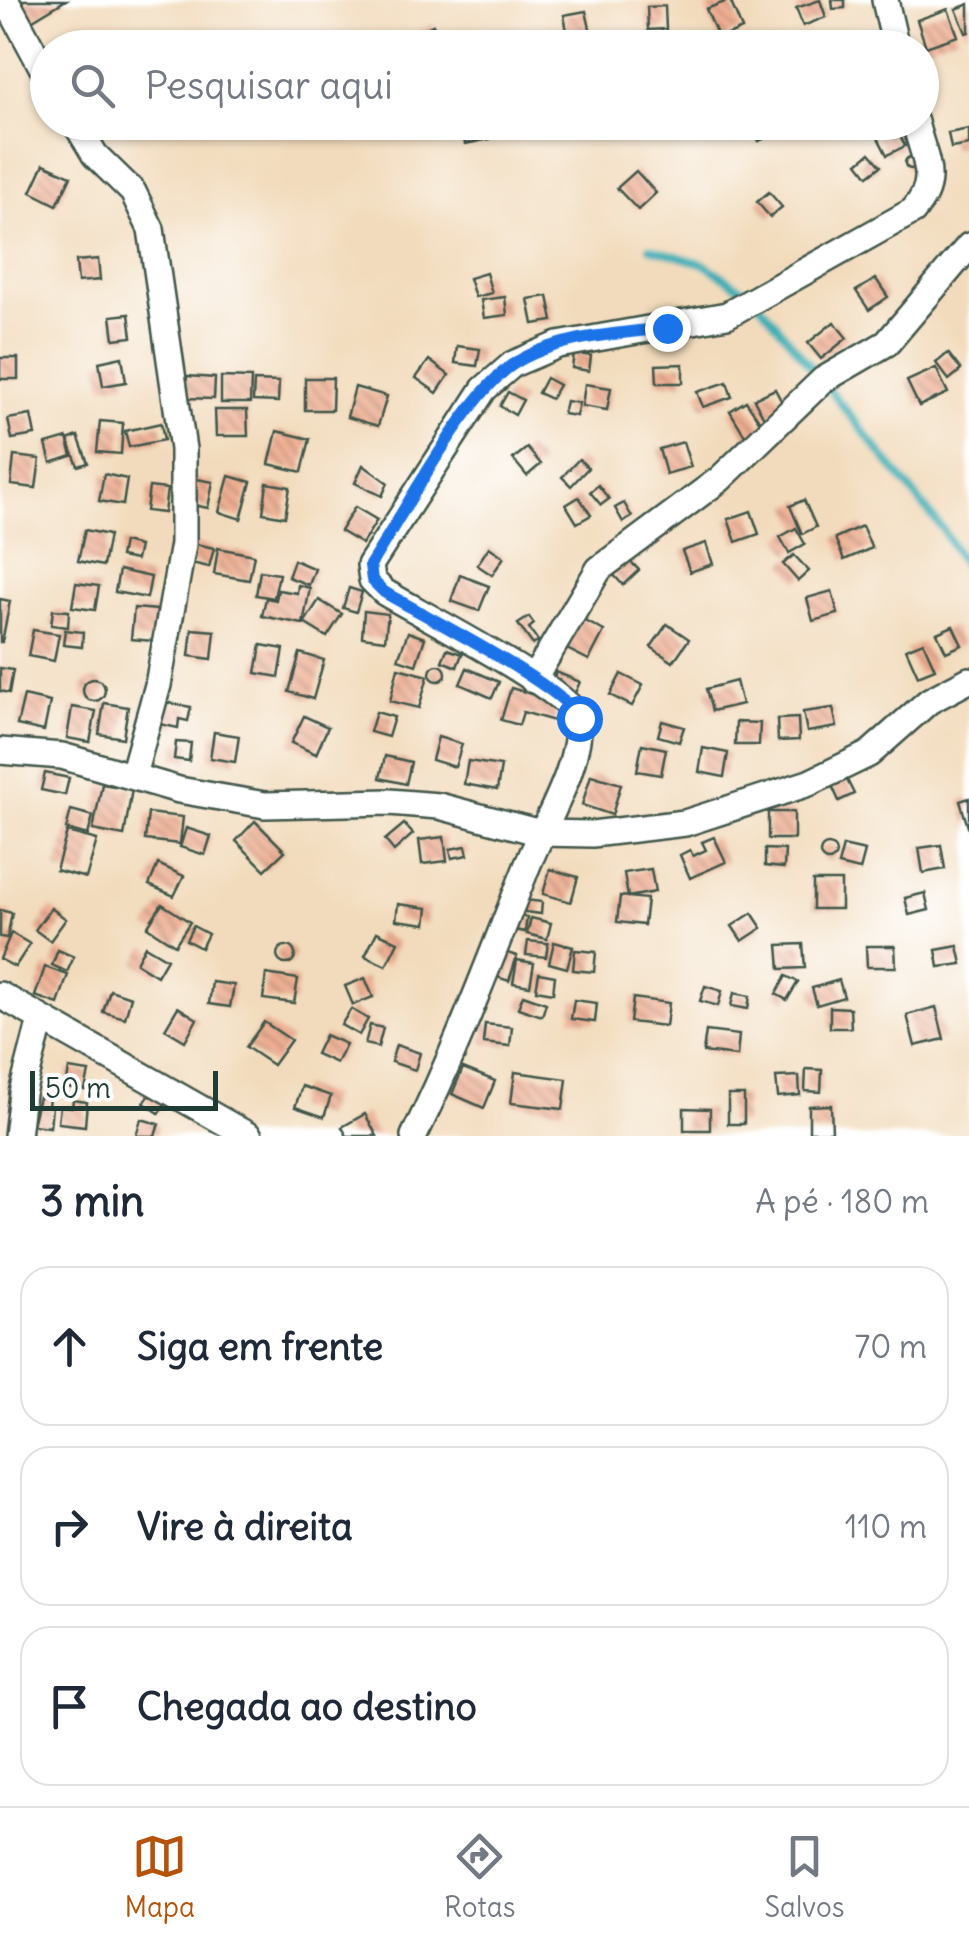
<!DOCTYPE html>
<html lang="pt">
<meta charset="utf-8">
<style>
:root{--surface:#fff;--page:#f2f2f3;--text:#1f2937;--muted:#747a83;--line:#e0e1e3;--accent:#b45309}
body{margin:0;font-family:Delius,sans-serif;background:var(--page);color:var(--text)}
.scale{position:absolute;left:30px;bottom:25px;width:188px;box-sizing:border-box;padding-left:10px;border:5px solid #1f3d34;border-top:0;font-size:28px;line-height:35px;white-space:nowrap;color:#1f3d34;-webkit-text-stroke:8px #fff;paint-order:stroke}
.stop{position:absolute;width:30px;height:30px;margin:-22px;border:8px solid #1a73e8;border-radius:50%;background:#fff}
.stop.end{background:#1a73e8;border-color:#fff;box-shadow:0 2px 10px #0008}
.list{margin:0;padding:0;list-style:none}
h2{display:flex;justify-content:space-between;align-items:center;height:130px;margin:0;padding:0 40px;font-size:42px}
h2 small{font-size:32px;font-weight:400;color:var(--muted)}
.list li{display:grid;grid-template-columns:65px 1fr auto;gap:30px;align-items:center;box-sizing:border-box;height:160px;margin:0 20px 20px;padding:0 20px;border:2px solid var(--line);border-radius:30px}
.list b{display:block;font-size:38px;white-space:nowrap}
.list em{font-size:32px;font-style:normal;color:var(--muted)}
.icon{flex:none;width:55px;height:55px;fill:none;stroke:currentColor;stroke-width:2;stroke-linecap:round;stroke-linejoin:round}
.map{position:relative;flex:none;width:969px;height:1136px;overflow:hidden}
.search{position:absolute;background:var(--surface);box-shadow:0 2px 8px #0004;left:30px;right:30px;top:30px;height:110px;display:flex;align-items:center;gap:25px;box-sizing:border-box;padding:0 35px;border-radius:55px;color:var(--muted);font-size:38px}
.sheet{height:670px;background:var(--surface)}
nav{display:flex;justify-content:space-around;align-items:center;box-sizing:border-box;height:140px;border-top:2px solid var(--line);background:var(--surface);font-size:28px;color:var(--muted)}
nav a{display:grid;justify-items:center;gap:5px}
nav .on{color:var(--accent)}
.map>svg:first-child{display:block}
</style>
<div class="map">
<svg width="969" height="1136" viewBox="0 0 969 1136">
<defs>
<pattern id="building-back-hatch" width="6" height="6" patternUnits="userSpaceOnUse" patternTransform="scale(2.5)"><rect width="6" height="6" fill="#eeaf93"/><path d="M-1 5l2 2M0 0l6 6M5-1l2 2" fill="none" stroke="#c09079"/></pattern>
</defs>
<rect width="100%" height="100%" fill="#fff"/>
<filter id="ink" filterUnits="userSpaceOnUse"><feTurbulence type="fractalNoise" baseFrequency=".01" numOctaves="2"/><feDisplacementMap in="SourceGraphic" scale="20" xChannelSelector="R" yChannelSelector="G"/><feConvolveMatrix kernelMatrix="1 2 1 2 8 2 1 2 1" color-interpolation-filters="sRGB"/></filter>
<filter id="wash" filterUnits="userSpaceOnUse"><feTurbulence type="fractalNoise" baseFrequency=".0048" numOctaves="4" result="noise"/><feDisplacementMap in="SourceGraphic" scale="40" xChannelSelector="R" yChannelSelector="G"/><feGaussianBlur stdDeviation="2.25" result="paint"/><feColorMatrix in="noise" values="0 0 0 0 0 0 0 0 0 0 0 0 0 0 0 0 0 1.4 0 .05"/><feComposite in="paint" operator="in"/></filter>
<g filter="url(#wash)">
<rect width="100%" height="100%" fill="#f2dbbc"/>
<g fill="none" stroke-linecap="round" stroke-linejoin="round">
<!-- stream -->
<g stroke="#3caeb5" stroke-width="8">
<polyline points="650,248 704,264 750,294"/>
<polyline points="760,304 943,530 969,574"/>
</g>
</g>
<g id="blocks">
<!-- building -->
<g fill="url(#building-back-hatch)">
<polygon points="14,0 66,0 28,23"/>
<polygon points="730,0 742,29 719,39 706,9"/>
<polygon points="820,0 826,17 803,26 796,8"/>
<polygon points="832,0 845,0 845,8 833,9"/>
<polygon points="969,4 969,32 966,33 956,9"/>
<polygon points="665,6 666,29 648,30 647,7"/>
<polygon points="948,9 958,36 926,47 917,20"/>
<polygon points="586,11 591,33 568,37 564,15"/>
<polygon points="433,25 443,45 413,48 408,37"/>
<polygon points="460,122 487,122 490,139 465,144"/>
<polygon points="750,122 773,122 778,132 759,141"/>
<polygon points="883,122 893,122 905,146 887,155 873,128"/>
<polygon points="969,129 969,145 951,148 948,133"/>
<polygon points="870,153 881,166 868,176 858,163"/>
<circle cx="911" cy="163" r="6"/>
<polygon points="44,164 71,176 57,205 31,192"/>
<polygon points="636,171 656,193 638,210 617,188"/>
<polygon points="769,192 782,207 770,217 757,202"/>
<polygon points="98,259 100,280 78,282 76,261"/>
<polygon points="486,273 492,293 475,297 469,278"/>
<polygon points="876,279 888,297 869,310 856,291"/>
<polygon points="548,296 553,321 533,324 528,299"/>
<polygon points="505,297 507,315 484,318 481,300"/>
<polygon points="129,314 132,337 114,339 111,316"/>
<polygon points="834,322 847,338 821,359 808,343"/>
<polygon points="457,346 480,349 477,366 455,363"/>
<polygon points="574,353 591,356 589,371 572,368"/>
<polygon points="948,353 961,370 949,380 936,363"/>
<polygon points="122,357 126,382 103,386 99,362"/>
<rect x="0" y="358" width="18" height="21"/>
<polygon points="429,360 449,375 437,393 416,378"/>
<polygon points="683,364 683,383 657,383 656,365"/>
<polygon points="936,368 948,393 919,406 907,381"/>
<polygon points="187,376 215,378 214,399 185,398"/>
<polygon points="221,377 251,378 250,403 221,403"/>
<polygon points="305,378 333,378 332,410 305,410"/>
<polygon points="546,378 559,385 551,399 538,393"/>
<polygon points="254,381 279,382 278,402 253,401"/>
<polygon points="727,382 732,397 703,407 697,392"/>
<polygon points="585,384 611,388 607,410 582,406"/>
<polygon points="355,387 387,396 378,426 347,417"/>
<polygon points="775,389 785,408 764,418 754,399"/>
<polygon points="508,392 523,400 515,415 500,406"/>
<polygon points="566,401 579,403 576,416 563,414"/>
<polygon points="746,401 764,428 747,439 730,411"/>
<polygon points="215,410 247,410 248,436 216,436"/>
<polygon points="31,415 35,435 12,439 8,419"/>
<polygon points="100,421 123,423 121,454 97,452"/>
<polygon points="161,423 164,440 129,447 125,431"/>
<polygon points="277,431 310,439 302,472 269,464"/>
<polygon points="78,436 88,463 78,466 68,440"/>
<polygon points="67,438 72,456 51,463 46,444"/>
<polygon points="683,442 691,467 666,474 659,449"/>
<polygon points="527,448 541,464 527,476 513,459"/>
<polygon points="14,456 40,459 36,488 11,485"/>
<polygon points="579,459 588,468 571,486 562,477"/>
<polygon points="363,465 388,483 382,496 355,483"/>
<polygon points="104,474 127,479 123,505 99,501"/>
<polygon points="229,476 251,482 241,519 219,512"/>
<polygon points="192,478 213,482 208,508 188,504"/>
<polygon points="267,483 290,487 285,517 263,513"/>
<polygon points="598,485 609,499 601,505 590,492"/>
<polygon points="149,487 167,489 164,513 146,511"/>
<polygon points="579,497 591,515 577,523 566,505"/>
<polygon points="804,500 816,527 802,534 790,506"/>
<polygon points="624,503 632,517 623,522 615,508"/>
<polygon points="355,507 377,520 362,544 340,531"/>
<polygon points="751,511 759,534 736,542 728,519"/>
<polygon points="862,526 872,548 844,560 835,538"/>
<polygon points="796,528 805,544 789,553 780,537"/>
<polygon points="85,530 109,535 103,566 78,561"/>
<polygon points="123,542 139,546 136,560 120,557"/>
<polygon points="192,543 214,548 209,567 187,562"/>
<polygon points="706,543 713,564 690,572 682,551"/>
<polygon points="489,547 504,557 492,575 477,565"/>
<polygon points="218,548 254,555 249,580 214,574"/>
<polygon points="794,555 809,571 798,581 783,564"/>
<polygon points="626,557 639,570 623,585 610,571"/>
<polygon points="294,560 315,569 309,585 288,577"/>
<polygon points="119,570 151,577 147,598 115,592"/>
<polygon points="260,571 279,574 274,598 256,595"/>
<polygon points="460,575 489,586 479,611 451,601"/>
<polygon points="76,583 99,586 95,610 72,607"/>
<polygon points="298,585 310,588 303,624 262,616 266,598 276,600 278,590 297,593"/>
<polygon points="349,588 362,592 356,612 343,608"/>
<polygon points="832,591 838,614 813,621 807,598"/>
<polygon points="0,599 10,601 2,642 0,642"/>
<polygon points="319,600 342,614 327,637 304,623"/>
<polygon points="134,608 157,610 153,641 131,639"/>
<polygon points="53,610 69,611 68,627 51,625"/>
<polygon points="364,611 388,614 385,640 362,637"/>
<polygon points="529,617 534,624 529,628 538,641 533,645 518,624"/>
<polygon points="578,617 604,631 589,660 563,647"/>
<polygon points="667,624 689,639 673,662 651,647"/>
<polygon points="953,626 962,645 946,652 937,633"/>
<polygon points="192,629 215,631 212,659 189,656"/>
<polygon points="33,630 59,634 54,661 28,656"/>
<polygon points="65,630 83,632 82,647 63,645"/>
<polygon points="408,632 425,638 416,665 398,659"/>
<polygon points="923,642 935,669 918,676 906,649"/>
<polygon points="261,645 284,649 279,677 256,673"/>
<polygon points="447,649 462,654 457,667 442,661"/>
<polygon points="300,653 324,660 313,699 289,692"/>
<circle cx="438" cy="673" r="8"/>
<polygon points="0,668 13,670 9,693 0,691"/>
<polygon points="398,668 428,676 419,708 390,701"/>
<polygon points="467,668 499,682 492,698 460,684"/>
<polygon points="556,672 580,682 575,693 551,683"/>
<polygon points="621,674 643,685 632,706 610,695"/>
<circle cx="94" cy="690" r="11"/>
<polygon points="736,681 742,704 712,711 706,689"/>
<polygon points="511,688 559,702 554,721 523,712 519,725 501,720"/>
<polygon points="24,696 50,702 44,731 17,725"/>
<polygon points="164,702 191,707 188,721 179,719 178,728 160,724"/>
<polygon points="104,703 128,707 123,738 99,734"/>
<polygon points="72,707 96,711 90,742 67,738"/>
<polygon points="833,708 837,727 807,732 803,712"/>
<polygon points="376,712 394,717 388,737 370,732"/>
<polygon points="304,716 328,727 316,754 291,743"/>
<polygon points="798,718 799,740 778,741 777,719"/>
<polygon points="662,721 684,727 679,742 658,736"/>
<polygon points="736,722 760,723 759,745 735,745"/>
<polygon points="214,732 239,736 235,762 210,758"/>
<polygon points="438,737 462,744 455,767 432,760"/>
<polygon points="176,742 191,743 189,761 174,759"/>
<polygon points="642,744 666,749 661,775 637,771"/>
<polygon points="703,748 728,753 724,777 699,772"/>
<polygon points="385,756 411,762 406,784 380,778"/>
<polygon points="468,761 501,766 497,790 464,784"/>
<polygon points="45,773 69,778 65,795 41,790"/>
<polygon points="844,774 854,794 839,801 830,781"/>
<polygon points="591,775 621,784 612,815 582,805"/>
<polygon points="102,784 132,789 124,836 93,830"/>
<polygon points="969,798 969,826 968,827 960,801"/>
<polygon points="71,810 93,816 88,835 66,829"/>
<rect x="768" y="812" width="26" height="27"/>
<polygon points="148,813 183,817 180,844 145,840"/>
<polygon points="255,821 285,851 265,870 236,841"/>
<polygon points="404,824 413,834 394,851 385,840"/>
<polygon points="186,828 211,836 205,855 180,847"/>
<polygon points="67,832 97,840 86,878 56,870"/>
<polygon points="444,837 447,861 422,864 419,840"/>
<polygon points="714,837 726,862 690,878 680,855 690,850 693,856 706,850 702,842"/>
<polygon points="941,845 945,869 923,873 919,848"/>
<circle cx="828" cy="853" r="8"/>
<polygon points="466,846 468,855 452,858 450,849"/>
<polygon points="843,846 865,851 860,870 838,865"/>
<polygon points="765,849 785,850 784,868 765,866"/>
<polygon points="158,864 184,876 174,896 149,885"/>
<polygon points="550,869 578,877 571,902 543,894"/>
<polygon points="651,869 655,892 628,897 624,873"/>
<rect x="813" y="881" width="28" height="28"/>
<polygon points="925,893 929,910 909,915 905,898"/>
<polygon points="620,896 647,899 644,925 617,922"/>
<polygon points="525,900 542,902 541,914 524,912"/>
<polygon points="162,904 190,922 175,945 147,927"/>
<polygon points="398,904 428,908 426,924 396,920"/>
<polygon points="51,908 66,919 50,941 35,930"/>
<polygon points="0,910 12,913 7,938 0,937"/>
<polygon points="752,913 762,928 742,941 732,926"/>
<polygon points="512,915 527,917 525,932 509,929"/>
<polygon points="531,918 551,923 547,939 527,934"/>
<polygon points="193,926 208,934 201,948 186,940"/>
<polygon points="377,932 398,942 386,966 365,956"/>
<polygon points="11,933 30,944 15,967 0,959"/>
<polygon points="528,941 548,943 546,957 526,955"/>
<polygon points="554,942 573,947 567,968 549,963"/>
<polygon points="803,944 805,968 780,969 778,945"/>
<polygon points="145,946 167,959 157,976 136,963"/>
<polygon points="866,946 895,946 896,967 867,967"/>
<polygon points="958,946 962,964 939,967 936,950"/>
<circle cx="286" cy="955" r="9"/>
<polygon points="58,950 74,957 67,972 52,965"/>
<polygon points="498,950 517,956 509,981 491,975"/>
<polygon points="575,950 596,952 594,972 573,970"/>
<polygon points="517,960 534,963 530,986 513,983"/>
<polygon points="45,967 68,975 58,1004 35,996"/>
<polygon points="539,973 555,976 553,993 536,990"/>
<polygon points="266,974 298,979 294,1003 263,999"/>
<polygon points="786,976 798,982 787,1000 776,994"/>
<polygon points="365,978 373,997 353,1005 345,986"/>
<polygon points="839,980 844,997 817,1005 812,988"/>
<polygon points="212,982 234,985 230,1007 209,1004"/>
<polygon points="705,986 722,991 718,1006 700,1001"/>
<polygon points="110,990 131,997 125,1018 103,1012"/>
<polygon points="734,993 750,996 748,1009 731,1006"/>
<polygon points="523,995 546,1003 542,1016 518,1008"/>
<polygon points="633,998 669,1003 666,1026 630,1022"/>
<polygon points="574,1000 597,1003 595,1022 571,1019"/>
<polygon points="178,1007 197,1019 185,1041 165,1029"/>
<polygon points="830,1007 850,1008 851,1028 830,1028"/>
<polygon points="936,1007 944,1039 915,1046 907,1015"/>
<polygon points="351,1009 368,1019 359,1035 341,1025"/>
<polygon points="264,1022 291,1040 273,1065 246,1047"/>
<polygon points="485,1024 512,1027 510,1046 483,1043"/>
<polygon points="370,1025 383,1028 378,1047 365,1044"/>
<polygon points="706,1031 739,1035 737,1056 703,1052"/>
<polygon points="325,1035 346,1044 336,1063 316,1054"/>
<polygon points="396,1045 420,1053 415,1070 391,1062"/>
<polygon points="463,1068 495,1081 484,1108 452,1094"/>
<polygon points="69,1069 89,1072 85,1090 66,1087"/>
<polygon points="806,1069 822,1070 821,1092 805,1091"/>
<polygon points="515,1072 567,1079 563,1109 511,1103"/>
<polygon points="799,1076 800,1095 778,1097 776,1077"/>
<polygon points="302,1086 331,1096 324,1117 295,1107"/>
<polygon points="152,1092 167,1102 159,1113 144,1103"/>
<rect x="728" y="1095" width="16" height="29"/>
<polygon points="39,1097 49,1098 48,1106 52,1107 50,1127 32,1125"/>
<polygon points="73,1100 87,1102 85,1126 58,1123 60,1106 72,1107"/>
<polygon points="831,1105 832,1132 809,1132 809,1106"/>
<polygon points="684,1108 710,1109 710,1130 684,1130"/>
<polygon points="365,1114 377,1136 347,1136 342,1127"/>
<polygon points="141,1119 159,1124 155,1136 136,1136"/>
</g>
</g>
</g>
<g filter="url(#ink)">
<use href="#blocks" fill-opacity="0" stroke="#3f5548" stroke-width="2.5"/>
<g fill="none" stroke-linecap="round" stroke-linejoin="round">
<defs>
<g id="street">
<polyline points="6,0 48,78"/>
<polyline points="885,0 896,48"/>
<polyline points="75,122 95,155 133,192 151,229 183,449 183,544 158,685 133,775"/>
<polyline points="533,680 599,569 720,479 823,380 887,343 969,246"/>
<polyline points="0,751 62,756 179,790 265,805 389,802 439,806 541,833 592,834 685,823 809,783 869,754 929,701 969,680"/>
<polyline points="0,995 249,1136"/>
<polyline points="17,1136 22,1093 41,1020"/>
<path d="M414 1136C457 1049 490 959 526 869 545 821 579 771 579 718 564 687 421 614 384 592L372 580 370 565 484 389 513 364 558 345 727 315 913 211C941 179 923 158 915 122"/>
</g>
</defs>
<!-- street casing -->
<use href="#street" stroke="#3f5548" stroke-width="30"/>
<!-- street -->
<use href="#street" stroke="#fff" stroke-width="25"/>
</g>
</g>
<g fill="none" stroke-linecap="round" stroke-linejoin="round" filter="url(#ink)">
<!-- route -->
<path stroke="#1a73e8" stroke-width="12" d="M579 718C565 687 421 614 384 592L372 580 370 565C403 514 466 396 512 365 555 336 617 334 667 328"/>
</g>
</svg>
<div class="scale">50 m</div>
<div class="stop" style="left:579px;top:718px"></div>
<div class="stop end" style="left:667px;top:328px"></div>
<div class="search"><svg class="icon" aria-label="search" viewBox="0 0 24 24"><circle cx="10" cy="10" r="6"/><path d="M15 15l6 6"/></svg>Pesquisar aqui</div>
</div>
<section class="sheet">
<h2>3 min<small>A pé · 180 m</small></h2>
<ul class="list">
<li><svg class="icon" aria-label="ahead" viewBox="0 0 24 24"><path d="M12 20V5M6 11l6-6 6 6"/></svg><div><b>Siga em frente</b></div><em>70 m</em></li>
<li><svg class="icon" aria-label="right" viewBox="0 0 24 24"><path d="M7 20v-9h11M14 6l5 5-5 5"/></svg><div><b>Vire à direita</b></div><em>110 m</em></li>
<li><svg class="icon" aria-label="arrive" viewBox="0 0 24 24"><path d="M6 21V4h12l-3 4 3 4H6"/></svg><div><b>Chegada ao destino</b></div></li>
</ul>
</section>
<nav>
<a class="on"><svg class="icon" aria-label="map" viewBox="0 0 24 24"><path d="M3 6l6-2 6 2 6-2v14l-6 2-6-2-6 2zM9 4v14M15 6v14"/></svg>Mapa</a>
<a><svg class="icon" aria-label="directions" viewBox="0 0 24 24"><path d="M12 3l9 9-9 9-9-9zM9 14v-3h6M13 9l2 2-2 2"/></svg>Rotas</a>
<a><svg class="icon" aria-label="saved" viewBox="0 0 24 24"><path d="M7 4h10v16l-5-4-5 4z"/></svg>Salvos</a>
</nav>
